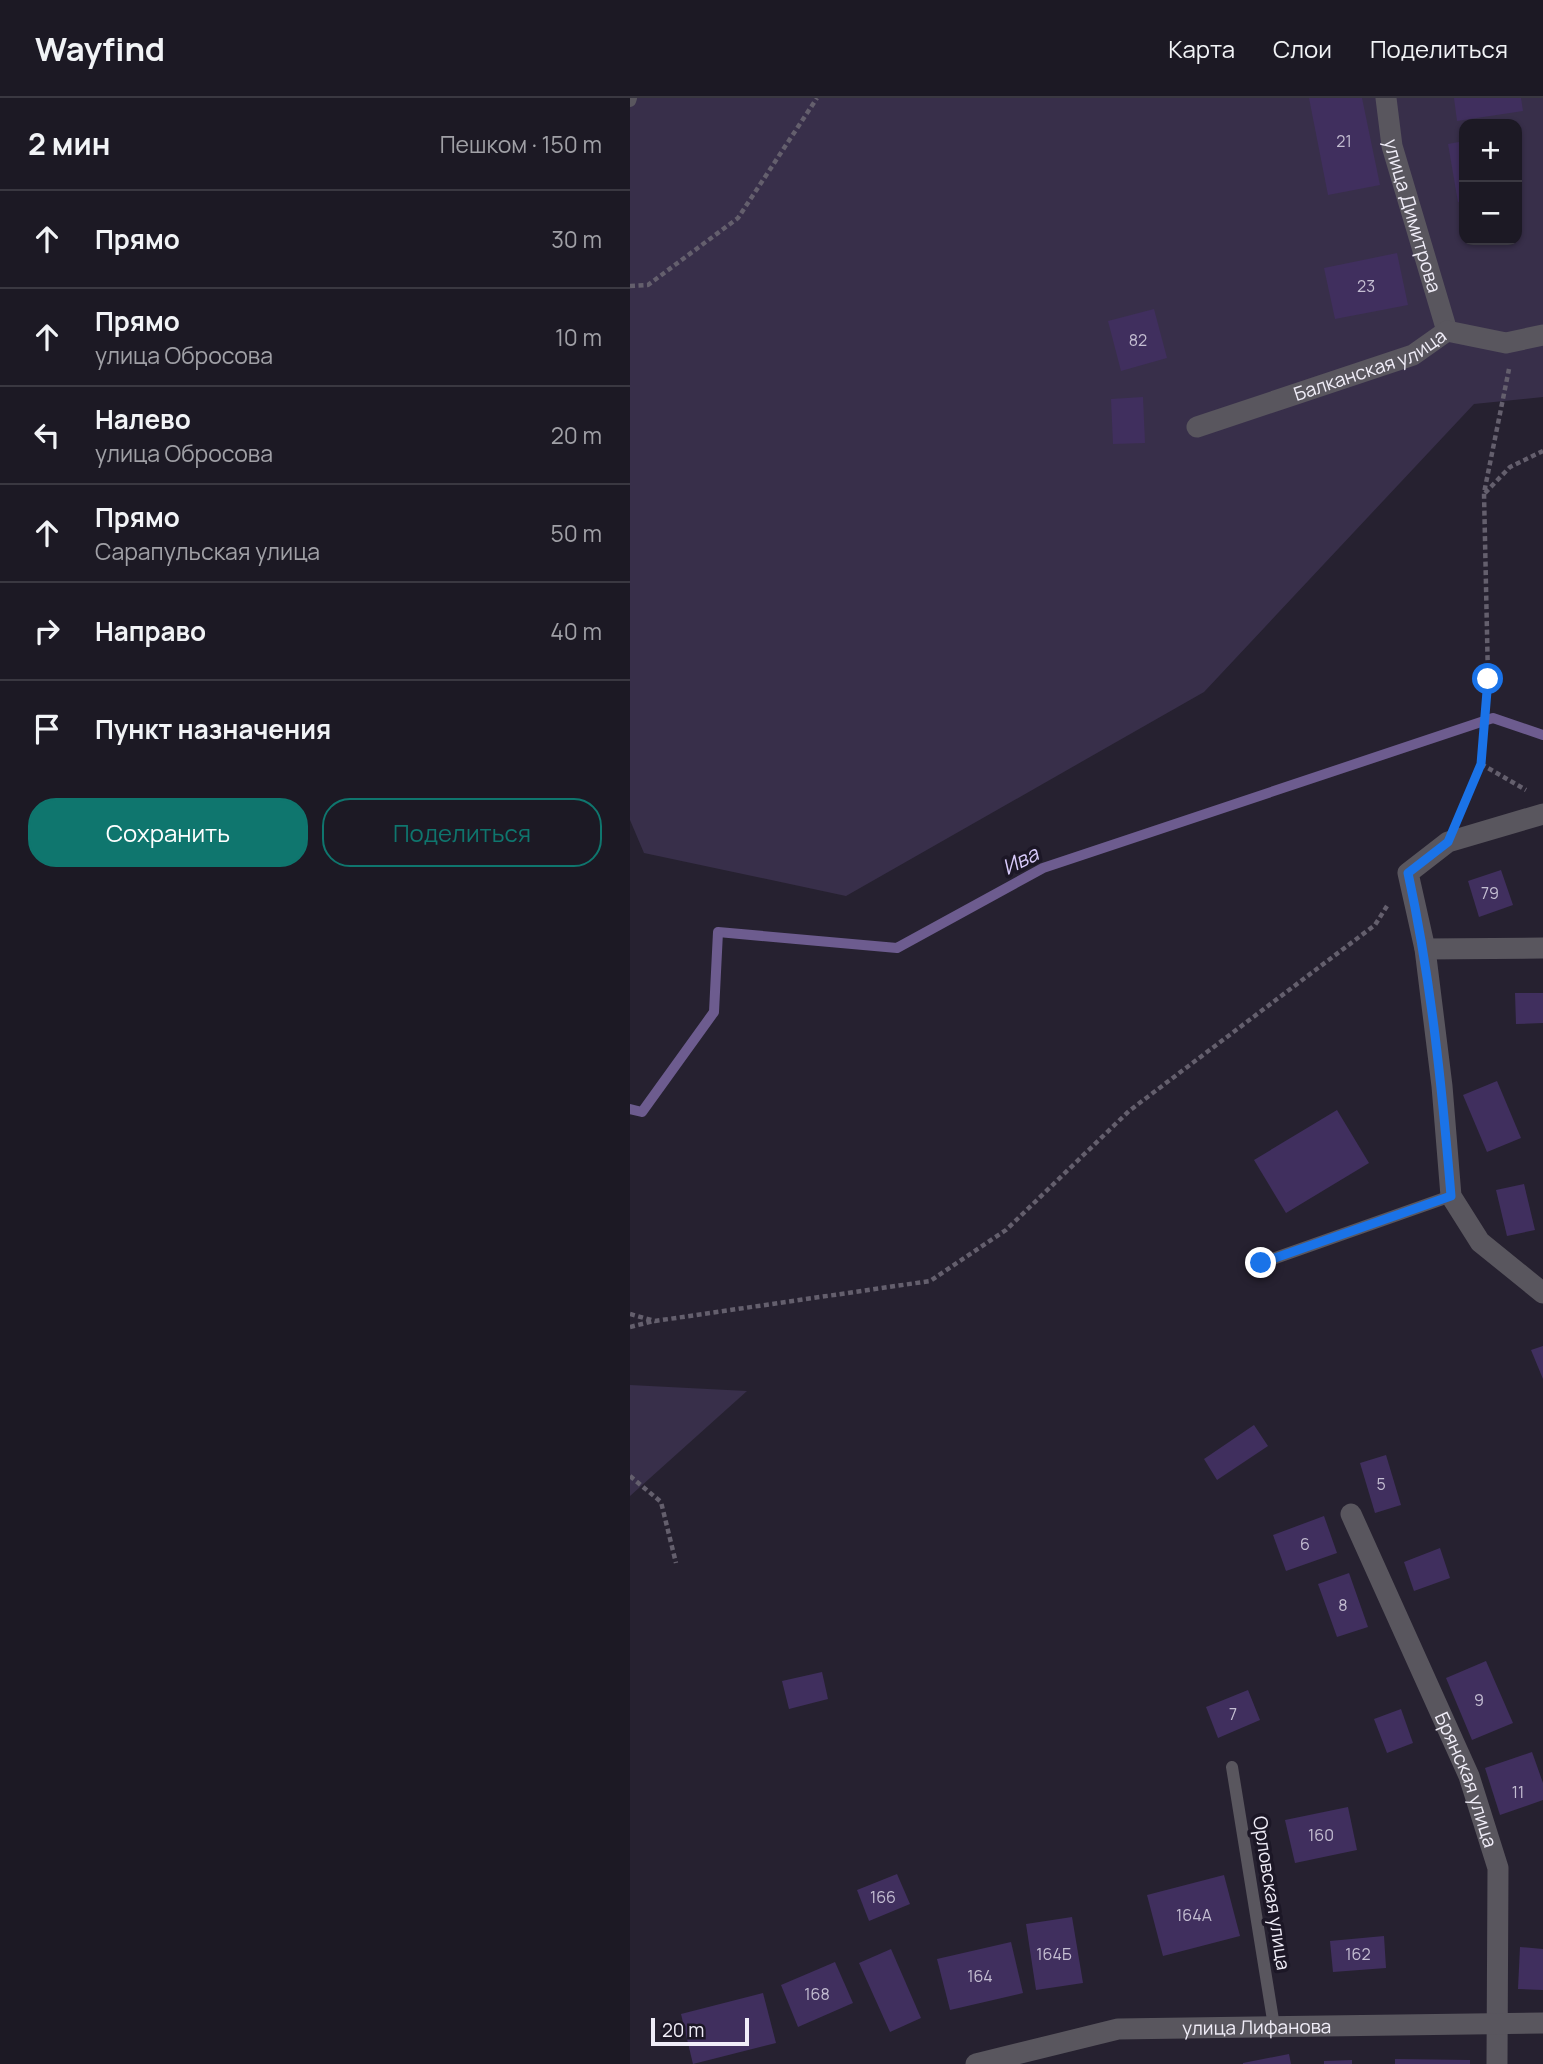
<!DOCTYPE html>
<html lang="ru">
<meta charset="utf-8">
<style>
:root{--surface:#1c1924;--page:#292631;--text:#f1f3f6;--muted:#a0a0a6;--line:#3a3841;--accent:#0f766e}
body{margin:0;font-family:Manrope,sans-serif;background:var(--page);color:var(--text)}
.controls{position:absolute;right:21px;top:21px;display:grid;overflow:hidden;border-radius:14px;box-shadow:0 2px 5px #0004}
.controls button{width:63px;height:63px;display:grid;place-items:center;padding:0;border:0;border-bottom:2px solid var(--line);background:var(--surface);color:var(--text);font:35px sans-serif}
.scale{position:absolute;left:21px;bottom:18px;width:98px;box-sizing:border-box;padding-left:7px;border:4px solid #f0edf8;border-top:0;font-size:19px;line-height:24px;white-space:nowrap;color:#f0edf8;-webkit-text-stroke:5px #1c1726;paint-order:stroke}
.stop{position:absolute;width:21px;height:21px;margin:-16px;border:5px solid #1a73e8;border-radius:50%;background:#fff}
.stop.end{background:#1a73e8;border-color:#fff;box-shadow:0 2px 7px #0008}
.list{margin:0;padding:0;list-style:none}
h2{display:flex;justify-content:space-between;align-items:center;height:91px;margin:0;padding:0 28px;font-size:30px}
h2 small{font-size:23px;font-weight:400;color:var(--muted)}
.list li{display:grid;grid-template-columns:46px 1fr auto;gap:21px;align-items:center;box-sizing:border-box;height:98px;padding:0 28px;border-top:2px solid var(--line)}
.list b{display:block;font-size:26px;white-space:nowrap}
.list p{margin:0;font-size:23px;white-space:nowrap;color:var(--muted)}
.list em{font-size:23px;font-style:normal;color:var(--muted)}
.actions{display:flex;gap:14px;padding:21px 28px}
.actions a{flex:1;padding:16px 0;border:2px solid var(--accent);border-radius:28px;text-align:center;font-size:24px;color:var(--accent)}
.actions .main{background:var(--accent);color:#fff}
.icon{flex:none;width:38px;height:38px;fill:none;stroke:currentColor;stroke-width:2;stroke-linecap:round;stroke-linejoin:round}
.map{position:relative;flex:none;width:913px;height:1966px;overflow:hidden}
header{display:flex;align-items:center;gap:42px;box-sizing:border-box;height:98px;padding:0 35px;background:var(--surface);border-bottom:2px solid var(--line)}
header strong{font-size:33px}
nav{display:flex;gap:38px;margin-inline-start:auto;font-size:24px}
main{display:flex}
aside{flex:1;background:var(--surface)}
.map>svg:first-child{display:block}
</style>
<header>
<strong>Wayfind</strong>
<nav><a>Карта</a><a>Слои</a><a>Поделиться</a></nav>
</header>
<main>
<aside>
<h2>2 мин<small>Пешком · 150 m</small></h2>
<ul class="list">
<li><svg class="icon" aria-label="ahead" viewBox="0 0 24 24"><path d="M12 20V5M6 11l6-6 6 6"/></svg><div><b>Прямо</b></div><em>30 m</em></li>
<li><svg class="icon" aria-label="ahead" viewBox="0 0 24 24"><path d="M12 20V5M6 11l6-6 6 6"/></svg><div><b>Прямо</b><p>улица Обросова</p></div><em>10 m</em></li>
<li><svg class="icon" aria-label="left" viewBox="0 0 24 24"><path d="M17 20v-9H6M10 6l-5 5 5 5"/></svg><div><b>Налево</b><p>улица Обросова</p></div><em>20 m</em></li>
<li><svg class="icon" aria-label="ahead" viewBox="0 0 24 24"><path d="M12 20V5M6 11l6-6 6 6"/></svg><div><b>Прямо</b><p>Сарапульская улица</p></div><em>50 m</em></li>
<li><svg class="icon" aria-label="right" viewBox="0 0 24 24"><path d="M7 20v-9h11M14 6l5 5-5 5"/></svg><div><b>Направо</b></div><em>40 m</em></li>
<li><svg class="icon" aria-label="arrive" viewBox="0 0 24 24"><path d="M6 21V4h12l-3 4 3 4H6"/></svg><div><b>Пункт назначения</b></div></li>
</ul>
<div class="actions"><a class="main">Сохранить</a><a>Поделиться</a></div>
</aside>
<div class="map">
<svg width="913" height="1966" viewBox="0 0 913 1966">
<rect width="100%" height="100%" fill="#262130"/>
<!-- green -->
<g fill="#382f4a" fill-rule="evenodd">
<path d="M0 0H913V299L844 306 574 594 216 798 14 755 0 722ZM834 26H887V142H834Z"/>
<polygon points="0,1287 117,1293 0,1398"/>
</g>
<g fill="none" stroke-linecap="round" stroke-linejoin="round">
<!-- stream -->
<polyline stroke="#6d5c8f" stroke-width="10" points="0,1011 12,1014 84,914 88,834 267,850 413,770 863,620 913,637"/>
</g>
<!-- building -->
<g fill="#402f5e">
<polygon points="679,0 732,0 750,87 698,97"/>
<polygon points="824,0 891,0 893,13 827,23"/>
<polygon points="834,43 834,103 828,104 818,46"/>
<polygon points="767,155 778,207 705,221 694,170"/>
<polygon points="524,211 537,260 491,273 478,223"/>
<polygon points="513,299 515,345 483,346 481,301"/>
<polygon points="871,772 883,807 849,819 838,783"/>
<polygon points="885,895 913,895 913,925 886,926"/>
<polygon points="867,983 891,1040 857,1054 833,997"/>
<polygon points="707,1012 739,1065 656,1115 624,1062"/>
<polygon points="894,1086 905,1132 877,1138 866,1092"/>
<polygon points="913,1248 913,1281 901,1252"/>
<polygon points="624,1327 638,1348 587,1382 574,1361"/>
<polygon points="756,1357 771,1407 745,1415 730,1365"/>
<polygon points="694,1418 707,1455 656,1473 643,1437"/>
<polygon points="810,1450 820,1480 784,1493 774,1464"/>
<polygon points="719,1475 738,1529 707,1539 688,1486"/>
<polygon points="856,1563 883,1625 842,1642 816,1580"/>
<polygon points="192,1574 198,1601 159,1611 152,1583"/>
<polygon points="618,1592 630,1622 588,1640 576,1609"/>
<polygon points="771,1611 783,1645 757,1655 744,1621"/>
<polygon points="902,1654 913,1685 913,1702 870,1717 855,1670"/>
<polygon points="718,1709 727,1752 665,1765 655,1722"/>
<polygon points="267,1776 280,1806 239,1823 227,1792"/>
<polygon points="594,1777 610,1838 533,1858 517,1797"/>
<polygon points="442,1819 453,1885 406,1892 396,1826"/>
<polygon points="754,1838 756,1870 703,1874 700,1843"/>
<polygon points="381,1844 393,1895 320,1912 307,1861"/>
<polygon points="890,1849 913,1851 913,1892 888,1891"/>
<polygon points="261,1851 291,1920 260,1934 229,1865"/>
<polygon points="205,1864 223,1905 168,1929 151,1887"/>
<polygon points="133,1895 146,1945 63,1966 51,1916"/>
<polygon points="659,1956 661,1966 613,1966 613,1965"/>
<polygon points="765,1961 840,1962 840,1966 765,1966"/>
<polygon points="722,1962 722,1966 694,1966 694,1963"/>
</g>
<g fill="none" stroke-linecap="round" stroke-linejoin="round">
<!-- path -->
<g stroke="#645f6d" stroke-width="4.5" stroke-dasharray="5 3.5" stroke-linecap="butt">
<polyline points="0,188 18,187 108,120 187,0"/>
<polyline points="855,395 880,369 913,353"/>
<polyline points="851,666 896,692"/>
<polyline points="832,711 851,666 858,581 854,395 879,271"/>
<polyline points="0,1216 25,1223 300,1183 376,1132 499,1013 745,827 757,808"/>
<polyline points="0,1229 24,1223"/>
<polyline points="0,1378 31,1404 46,1465"/>
</g>
<!-- service -->
<g stroke="#59565e" stroke-width="12">
<polyline points="0,3 1,0"/>
<polyline points="631,1165 821,1098"/>
<polyline points="602,1669 644,1928"/>
</g>
<!-- minor -->
<g stroke="#59565e" stroke-width="21">
<path id="s1" d="M756 0 762 48 817 233"/>
<path id="s2" d="M567 329 783 257 817 233 876 245 913 237"/>
<polyline points="913,716 818,744 778,775 795,851 812,988 821,1098 850,1144 913,1195"/>
<polyline points="795,851 913,850"/>
<path id="s3" d="M721 1416 839 1678 868 1770 867 1966"/>
<path id="s4" d="M346 1966 488 1931 913 1925"/>
</g>
</g>
<g fill="none" stroke-linecap="round" stroke-linejoin="round">
<!-- route -->
<path stroke="#1a73e8" stroke-width="9" d="M631 1165 821 1098C812 989 801 881 778 775L818 744 851 666 858 581"/>
</g>
<g text-anchor="middle" dominant-baseline="central" stroke-width="7" stroke-linejoin="round" paint-order="stroke">
<!-- number labels -->
<g font-size="16" fill="#c4bed2">
<text x="714" y="43">21</text>
<text x="736" y="188">23</text>
<text x="508" y="242">82</text>
<text x="860" y="795">79</text>
<text x="751" y="1386">5</text>
<text x="675" y="1446">6</text>
<text x="713" y="1507">8</text>
<text x="849" y="1602">9</text>
<text x="603" y="1616">7</text>
<text x="888" y="1694">11</text>
<text x="691" y="1737">160</text>
<text x="253" y="1799">166</text>
<text x="564" y="1817">164А</text>
<text x="424" y="1856">164Б</text>
<text x="728" y="1856">162</text>
<text x="350" y="1878">164</text>
<text x="187" y="1896">168</text>
</g>
<!-- street labels -->
<g font-size="19" fill="#f0edf8" stroke="#1c1726">
<text stroke="none"><textPath href="#s1" startOffset="121">улица Димитрова</textPath></text>
<text stroke="none"><textPath href="#s2" startOffset="184">Балканская улица</textPath></text>
<text stroke="none"><textPath href="#s3" startOffset="290">Брянская улица</textPath></text>
<text transform="translate(642 1795) rotate(81)">Орловская улица</text>
<text stroke="none"><textPath href="#s4" startOffset="285">улица Лифанова</textPath></text>
</g>
<!-- water labels -->
<g font-size="21" font-style="italic" fill="#d9cbfb" stroke="#1c1726">
<text transform="translate(390 762) rotate(-27)">Ива</text>
</g>
</g>
</svg>
<div class="controls">
<button>+</button>
<button>−</button>
</div>
<div class="scale">20 m</div>
<div class="stop" style="left:858px;top:581px"></div>
<div class="stop end" style="left:631px;top:1165px"></div>
</div>
</main>
